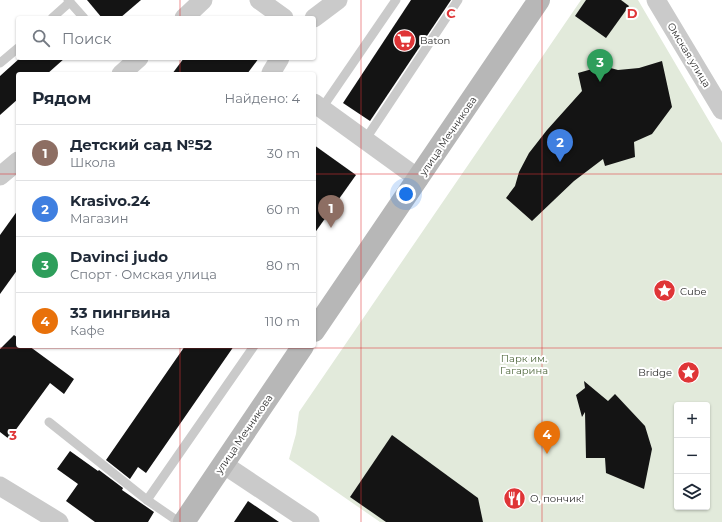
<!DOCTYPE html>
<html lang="ru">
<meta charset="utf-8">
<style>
:root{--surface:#fff;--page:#f6f6f7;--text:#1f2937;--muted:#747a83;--line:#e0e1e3;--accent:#db2777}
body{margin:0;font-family:Montserrat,sans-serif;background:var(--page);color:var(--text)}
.controls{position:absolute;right:12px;bottom:12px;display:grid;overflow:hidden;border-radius:4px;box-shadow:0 1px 3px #0004}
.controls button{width:36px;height:36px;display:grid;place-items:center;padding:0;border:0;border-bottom:1px solid var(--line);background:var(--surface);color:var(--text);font:20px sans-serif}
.you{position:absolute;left:406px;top:194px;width:14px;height:14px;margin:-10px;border:3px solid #fff;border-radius:50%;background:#1a73e8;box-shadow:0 0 0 6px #1a73e833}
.badge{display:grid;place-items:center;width:26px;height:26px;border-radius:50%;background:var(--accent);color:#fff;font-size:13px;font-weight:700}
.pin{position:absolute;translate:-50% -33px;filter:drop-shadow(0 1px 2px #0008)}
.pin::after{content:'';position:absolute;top:21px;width:14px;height:12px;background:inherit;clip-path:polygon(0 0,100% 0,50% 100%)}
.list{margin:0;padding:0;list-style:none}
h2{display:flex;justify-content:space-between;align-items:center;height:52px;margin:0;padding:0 16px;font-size:17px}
h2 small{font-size:13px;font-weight:400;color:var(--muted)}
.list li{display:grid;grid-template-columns:26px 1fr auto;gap:12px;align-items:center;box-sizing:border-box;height:56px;padding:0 16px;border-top:1px solid var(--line)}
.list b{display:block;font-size:15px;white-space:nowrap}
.list p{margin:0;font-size:13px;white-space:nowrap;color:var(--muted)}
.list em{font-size:13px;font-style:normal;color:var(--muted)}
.icon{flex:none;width:22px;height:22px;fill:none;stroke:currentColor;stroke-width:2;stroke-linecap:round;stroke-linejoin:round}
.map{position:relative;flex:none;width:722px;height:522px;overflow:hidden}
.search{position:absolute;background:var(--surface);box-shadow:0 1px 3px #0004;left:16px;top:16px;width:300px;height:44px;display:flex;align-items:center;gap:10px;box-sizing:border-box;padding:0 14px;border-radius:4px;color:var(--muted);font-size:15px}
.panel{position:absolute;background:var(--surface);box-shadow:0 1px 3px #0004;left:16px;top:72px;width:300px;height:276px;border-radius:4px}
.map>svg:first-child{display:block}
</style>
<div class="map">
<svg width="722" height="522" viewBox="0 0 722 522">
<rect width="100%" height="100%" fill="#fff"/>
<!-- green -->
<path fill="#e2eadb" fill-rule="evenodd" d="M581 0H638L722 143V522H380L289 459 296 434 299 412ZM677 405H707V507H677Z"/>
<!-- building -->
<g fill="#141414">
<polygon points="87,0 141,0 120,18 102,18"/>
<polygon points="411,0 451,0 370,121 343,103"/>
<polygon points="586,0 621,0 629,6 606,38 575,16"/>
<polygon points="20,58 65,58 47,74 18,74 18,99 0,115 0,76"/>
<polygon points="184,58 259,58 247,74 172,74"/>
<polygon points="662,61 672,107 652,134 634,142 635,157 605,166 603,159 574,181 532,221 506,198 515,186 519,172 529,153 547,130 582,91 578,73 603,66 618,70 639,68"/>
<polygon points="314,145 356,175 314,234"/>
<polygon points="18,210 18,269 0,294 0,235"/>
<polygon points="14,335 18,338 18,346 29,346 74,379 64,394 50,383 9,439 0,432 0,349"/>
<polygon points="185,346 234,346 146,473 138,467 130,479 106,460"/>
<polygon points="584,381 608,401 615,394 645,426 652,449 644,489 606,473 605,458 586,458 585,412 582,417 576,395 585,388"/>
<polygon points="392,435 478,498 483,522 386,522 350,497"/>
<polygon points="70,451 98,471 99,470 123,488 122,490 154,512 148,522 95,522 66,501 78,484 57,469"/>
<polygon points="248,501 279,522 234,522"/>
</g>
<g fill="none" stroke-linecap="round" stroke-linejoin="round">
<!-- lane -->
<g stroke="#cacaca" stroke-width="9">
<polyline points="68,0 84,18"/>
<polyline points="52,18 70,2"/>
<polyline points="0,63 18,48"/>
<polyline points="322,108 396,0"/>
<polyline points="365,140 458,0"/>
<polyline points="49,422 147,500 179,522"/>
<polyline points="147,500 254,346"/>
</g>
<!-- street -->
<g stroke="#cacaca" stroke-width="19">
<polyline points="259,0 284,18"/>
<polyline points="656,0 722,110"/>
<polyline points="184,18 203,0"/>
<polyline points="314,18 338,0"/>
<polyline points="121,74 139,58"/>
<polyline points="272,74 271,73 280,58"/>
<polyline points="314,103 419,179"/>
<polyline points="0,176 18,161"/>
<polyline points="223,464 310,522"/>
<polyline points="0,486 59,522"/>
</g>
<!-- secondary -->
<g stroke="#b7b7b7" stroke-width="22">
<polyline points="314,331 539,0"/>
<polyline points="184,522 303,346"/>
</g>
</g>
<!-- grid -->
<path fill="none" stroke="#df3537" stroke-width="1" stroke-opacity="0.55" d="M180 0V18M361 0V522M542 0V522M180 58V74M0 174H18M314 174H722M180 346V522M0 348H722"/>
<!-- icons -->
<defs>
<symbol id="supermarket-disc" viewBox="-11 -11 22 22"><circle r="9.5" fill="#df3537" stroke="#fff"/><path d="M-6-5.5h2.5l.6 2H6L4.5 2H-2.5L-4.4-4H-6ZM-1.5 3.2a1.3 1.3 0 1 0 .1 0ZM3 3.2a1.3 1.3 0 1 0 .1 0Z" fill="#fff"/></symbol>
<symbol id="sight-disc" viewBox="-11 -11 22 22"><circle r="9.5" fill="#df3537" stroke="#fff"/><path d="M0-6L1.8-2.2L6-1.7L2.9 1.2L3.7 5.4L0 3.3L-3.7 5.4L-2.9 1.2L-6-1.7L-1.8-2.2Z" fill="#fff"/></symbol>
<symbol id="restaurant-disc" viewBox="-11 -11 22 22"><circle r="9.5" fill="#df3537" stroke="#fff"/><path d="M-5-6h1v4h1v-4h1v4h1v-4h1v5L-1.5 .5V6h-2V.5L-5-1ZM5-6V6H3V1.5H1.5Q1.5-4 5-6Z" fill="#fff"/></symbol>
</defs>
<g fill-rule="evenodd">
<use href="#supermarket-disc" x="392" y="28" width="25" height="25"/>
<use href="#sight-disc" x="652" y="278" width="25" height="25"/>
<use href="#sight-disc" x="676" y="360" width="25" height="25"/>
<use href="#restaurant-disc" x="502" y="486" width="25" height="25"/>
</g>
<g text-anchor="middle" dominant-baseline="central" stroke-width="4" stroke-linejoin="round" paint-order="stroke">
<!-- poi labels -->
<g font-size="10" fill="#2d2d2d" stroke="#fff" text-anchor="start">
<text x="420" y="40">Baton</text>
<text x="680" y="291">Cube</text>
<text x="672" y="372" text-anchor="end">Bridge</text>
<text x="530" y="498">О, пончик!</text>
</g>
<!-- street labels -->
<g font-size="10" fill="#2d2d2d" stroke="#fff">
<text transform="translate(689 55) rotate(59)">Омская улица</text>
<text transform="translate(448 136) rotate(-56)">улица Мечникова</text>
<text transform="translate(244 434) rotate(-56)">улица Мечникова</text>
</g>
<!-- park labels -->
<g font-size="10" fill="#4e673c" stroke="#fff">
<text x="524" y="358">Парк им.<tspan x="524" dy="12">Гагарина</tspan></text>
</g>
</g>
<g font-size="13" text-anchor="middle" font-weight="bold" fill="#df3537" stroke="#fff" stroke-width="4" stroke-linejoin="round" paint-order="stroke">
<text x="451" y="18">C</text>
<text x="632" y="18">D</text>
<text x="13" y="440">3</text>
</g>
</svg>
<div class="controls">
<button>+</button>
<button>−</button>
<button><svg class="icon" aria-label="layers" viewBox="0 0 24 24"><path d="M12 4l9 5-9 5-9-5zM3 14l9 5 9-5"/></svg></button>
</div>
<div class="you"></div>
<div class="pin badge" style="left:331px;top:228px;background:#8d6e63">1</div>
<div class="pin badge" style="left:560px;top:162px;background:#3f7fe0">2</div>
<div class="pin badge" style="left:600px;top:82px;background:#2e9e5b">3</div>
<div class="pin badge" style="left:547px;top:454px;background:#e8710a">4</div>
<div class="search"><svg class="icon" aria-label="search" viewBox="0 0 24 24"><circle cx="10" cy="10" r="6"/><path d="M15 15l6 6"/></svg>Поиск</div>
<section class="panel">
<h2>Рядом<small>Найдено: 4</small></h2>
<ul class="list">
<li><span class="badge" style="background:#8d6e63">1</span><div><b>Детский сад №52</b><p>Школа</p></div><em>30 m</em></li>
<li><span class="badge" style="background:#3f7fe0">2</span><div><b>Krasivo.24</b><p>Магазин</p></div><em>60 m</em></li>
<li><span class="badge" style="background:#2e9e5b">3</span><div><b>Davinci judo</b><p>Спорт · Омская улица</p></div><em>80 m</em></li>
<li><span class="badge" style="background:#e8710a">4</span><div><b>33 пингвина</b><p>Кафе</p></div><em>110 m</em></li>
</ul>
</section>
</div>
